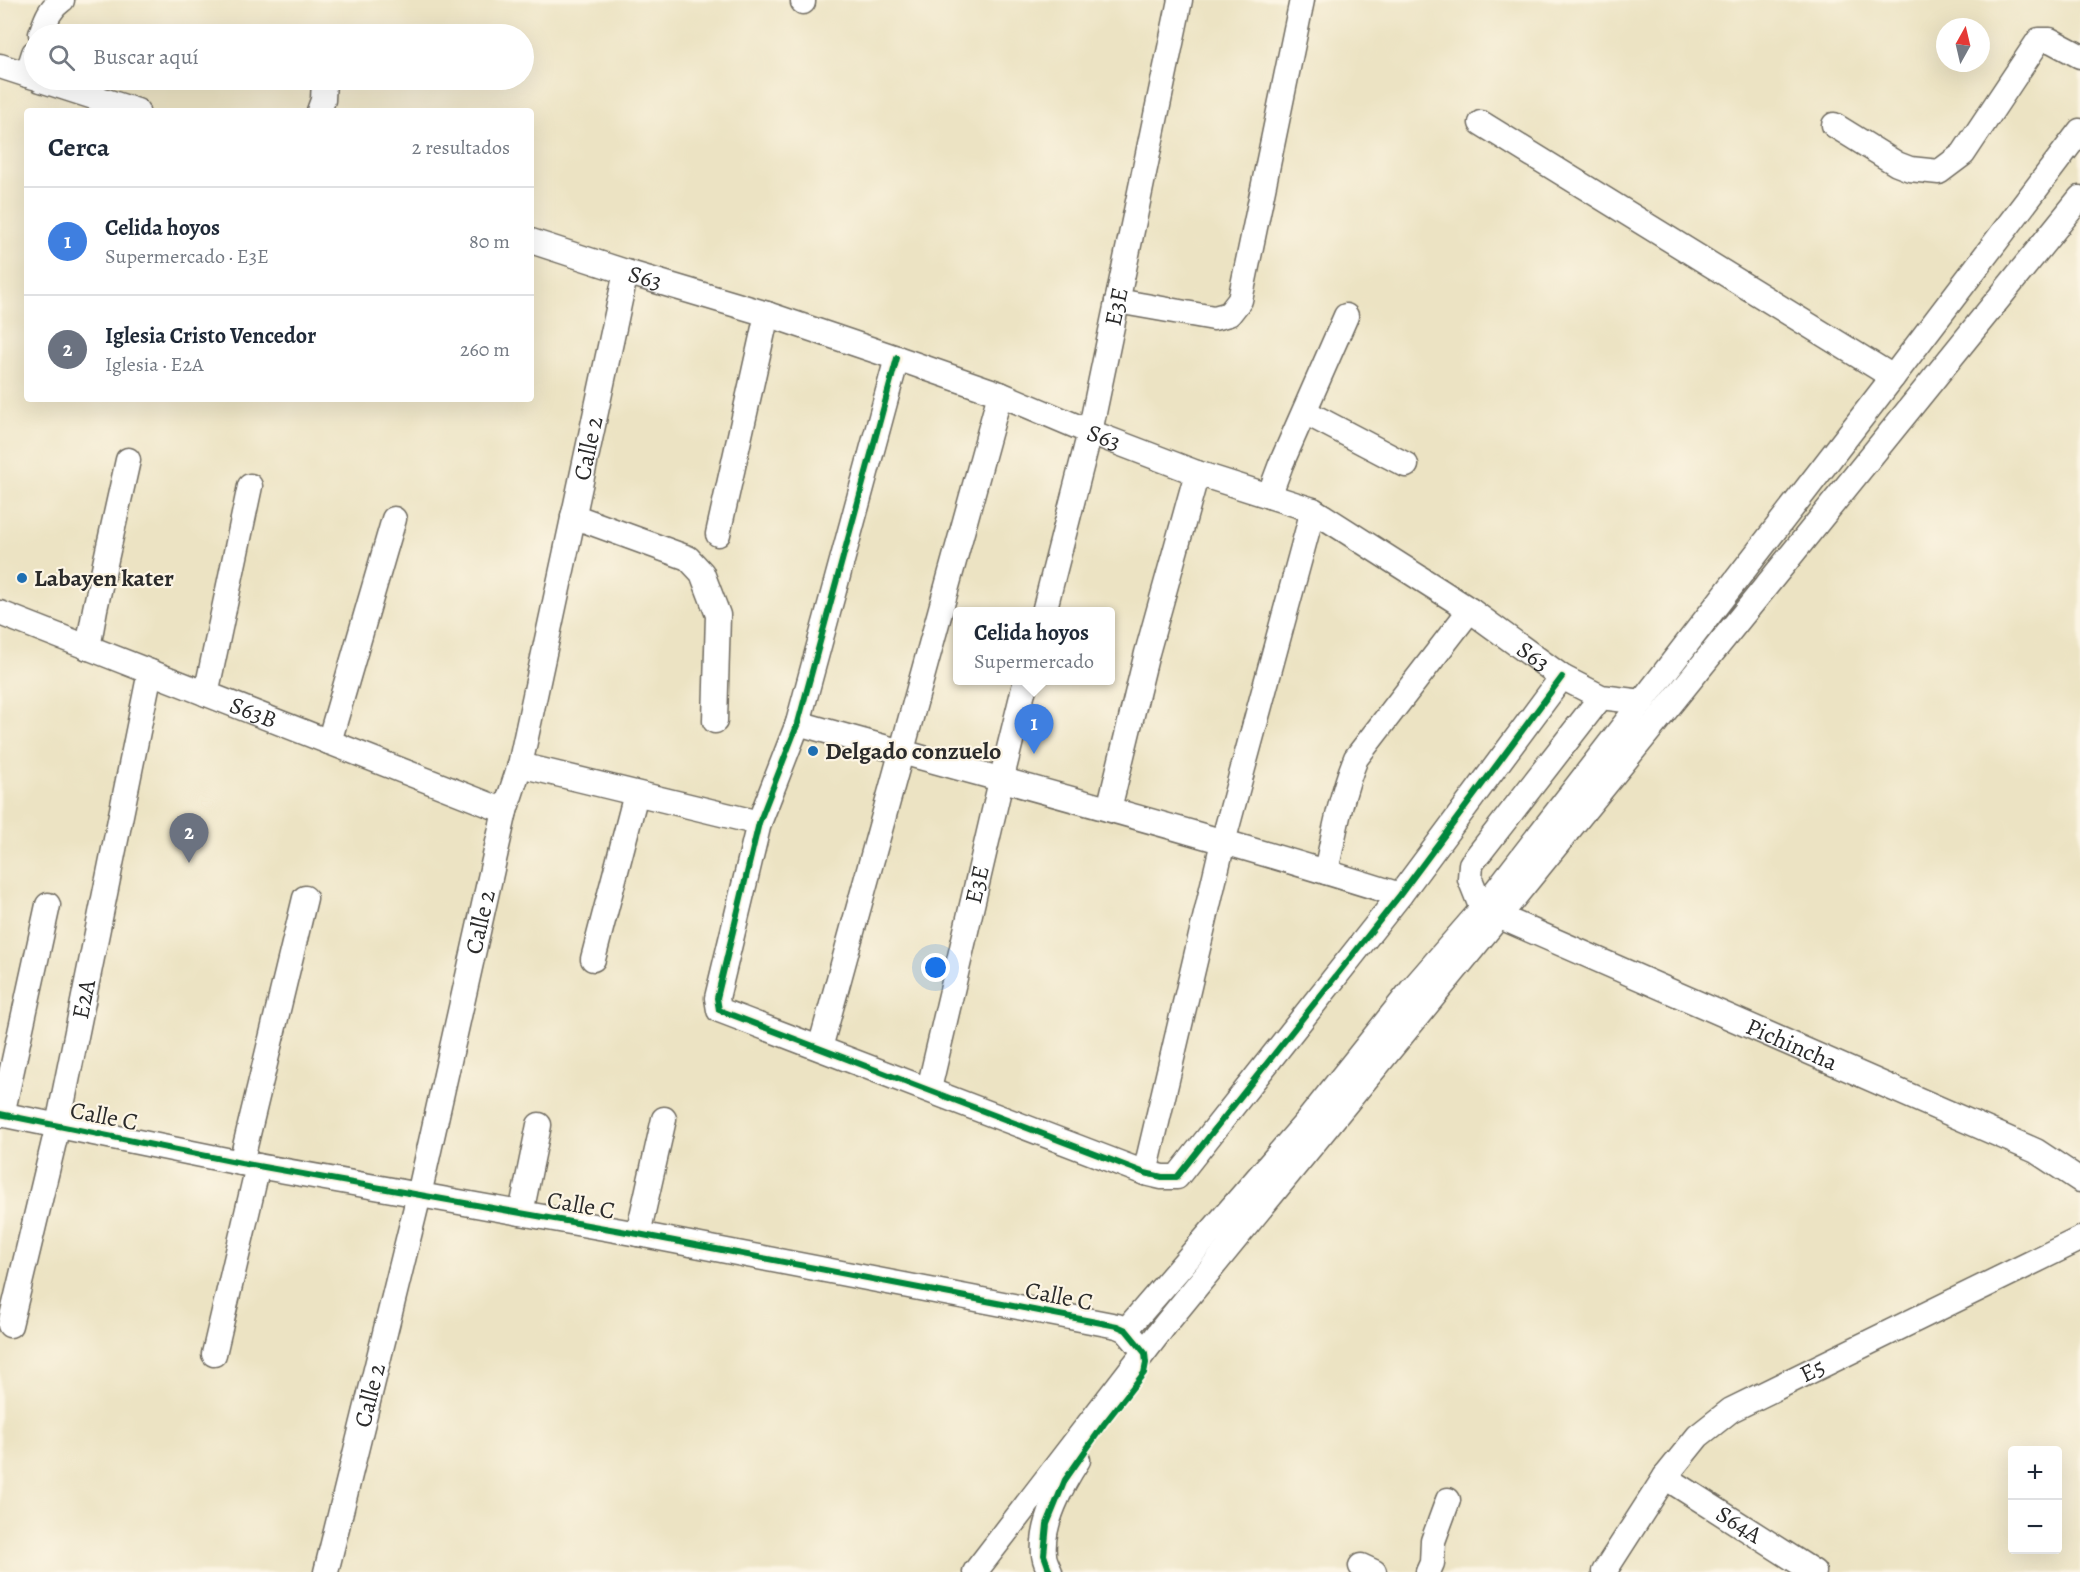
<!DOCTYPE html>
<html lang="es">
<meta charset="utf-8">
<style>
:root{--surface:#fff;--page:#f6f6f7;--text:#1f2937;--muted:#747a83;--line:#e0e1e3;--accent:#ea580c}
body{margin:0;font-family:Alegreya,serif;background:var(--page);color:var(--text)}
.controls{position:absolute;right:18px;bottom:18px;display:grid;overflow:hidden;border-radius:6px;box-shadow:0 6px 24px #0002}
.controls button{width:54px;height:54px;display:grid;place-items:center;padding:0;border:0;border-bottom:2px solid var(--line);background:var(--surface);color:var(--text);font:30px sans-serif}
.compass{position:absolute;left:1936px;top:18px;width:54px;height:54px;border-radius:50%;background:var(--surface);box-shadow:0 6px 24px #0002;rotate:8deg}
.you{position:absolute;left:936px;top:968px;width:21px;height:21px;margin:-15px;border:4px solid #fff;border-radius:50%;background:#1a73e8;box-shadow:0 0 0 9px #1a73e833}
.badge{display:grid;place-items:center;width:39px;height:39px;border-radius:50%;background:var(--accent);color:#fff;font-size:20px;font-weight:700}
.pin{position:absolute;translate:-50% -50px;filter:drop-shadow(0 2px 3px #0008)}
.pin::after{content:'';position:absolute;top:32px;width:21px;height:18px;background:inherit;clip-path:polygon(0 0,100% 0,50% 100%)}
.popup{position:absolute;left:953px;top:607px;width:162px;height:78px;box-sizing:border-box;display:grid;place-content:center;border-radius:6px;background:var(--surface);filter:drop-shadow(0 2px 4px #0005);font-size:20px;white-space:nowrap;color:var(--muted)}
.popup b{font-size:22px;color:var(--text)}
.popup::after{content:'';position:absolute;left:50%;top:100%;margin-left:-12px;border:12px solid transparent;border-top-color:var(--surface)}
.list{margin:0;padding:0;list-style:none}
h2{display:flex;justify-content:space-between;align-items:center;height:78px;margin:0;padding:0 24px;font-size:26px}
h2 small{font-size:20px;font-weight:400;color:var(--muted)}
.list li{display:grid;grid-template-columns:39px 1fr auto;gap:18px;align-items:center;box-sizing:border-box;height:108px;padding:0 24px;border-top:2px solid var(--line)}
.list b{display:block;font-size:22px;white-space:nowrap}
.list p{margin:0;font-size:20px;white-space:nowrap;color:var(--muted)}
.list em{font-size:20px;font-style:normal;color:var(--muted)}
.icon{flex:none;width:33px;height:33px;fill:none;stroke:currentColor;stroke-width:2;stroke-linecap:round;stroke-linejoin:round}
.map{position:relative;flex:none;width:2080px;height:1572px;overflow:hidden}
.search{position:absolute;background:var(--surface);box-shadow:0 6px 24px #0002;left:24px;top:24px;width:510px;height:66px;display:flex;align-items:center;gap:15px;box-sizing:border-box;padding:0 21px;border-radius:33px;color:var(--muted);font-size:22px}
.panel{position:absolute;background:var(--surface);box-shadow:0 6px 24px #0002;left:24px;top:108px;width:510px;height:294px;border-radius:6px}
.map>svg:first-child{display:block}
</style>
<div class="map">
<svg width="2080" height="1572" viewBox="0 0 2080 1572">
<rect width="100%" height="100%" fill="#fcf5e5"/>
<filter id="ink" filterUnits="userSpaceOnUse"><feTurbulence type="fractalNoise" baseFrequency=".0167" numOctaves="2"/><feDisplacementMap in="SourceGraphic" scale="12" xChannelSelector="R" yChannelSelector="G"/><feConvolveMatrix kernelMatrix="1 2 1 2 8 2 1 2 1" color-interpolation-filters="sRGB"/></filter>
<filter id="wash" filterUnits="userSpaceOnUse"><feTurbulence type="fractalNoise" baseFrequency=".008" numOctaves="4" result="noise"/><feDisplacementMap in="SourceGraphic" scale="24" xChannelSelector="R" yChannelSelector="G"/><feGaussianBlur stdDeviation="1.35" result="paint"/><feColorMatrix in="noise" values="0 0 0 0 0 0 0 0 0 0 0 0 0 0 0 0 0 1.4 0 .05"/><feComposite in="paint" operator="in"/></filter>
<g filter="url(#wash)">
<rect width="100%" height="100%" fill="#ece3c3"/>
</g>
<g filter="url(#ink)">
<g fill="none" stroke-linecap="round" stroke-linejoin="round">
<defs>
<g id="minor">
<polyline points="803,2 803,0"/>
<path d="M41 34C46 20 49 9 62 0"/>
<polyline points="0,66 34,77"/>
<polyline points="27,75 34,53"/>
<polyline points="41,80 137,111"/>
<polyline points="319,111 323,100 324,80"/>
<polyline points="1481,123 1893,377"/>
<polyline points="1834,125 1897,164 1910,169 1939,172 1963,154 2039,40 2050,40 2080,56"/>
<path id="s1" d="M531 241 626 272 767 314 897 358 1000 394 1090 432 1197 473 1313 510 1470 610 1562 677 1601 697 1642 702"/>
<polyline points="1117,301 1214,318 1229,314 1240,300 1302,0"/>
<polyline points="897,358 798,723 759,823 717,998 719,1010 1145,1173 1162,1177 1177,1177 1400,895 1562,677"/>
<polyline points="1305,412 1406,465"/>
<polyline points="1269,496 1281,464 1346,316"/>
<polyline points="573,516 688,558 702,573 718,615 715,721"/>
<polyline points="718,534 767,314"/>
<path id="s2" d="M1044 612 1090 432 1180 0"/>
<path id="s3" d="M0 613 505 811"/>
<polyline points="88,648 95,609 128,460"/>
<polyline points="206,694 250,486"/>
<path id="s4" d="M1601 697 1471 864 1470 879 1482 909 2036 1151 2080 1180"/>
<path d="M798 723C999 780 1201 832 1400 895"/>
<polyline points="329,742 394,519"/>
<polyline points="520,765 759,823"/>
<polyline points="1109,809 1147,653 1197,473"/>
<path d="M1326 872C1334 833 1341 795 1356 758L1470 610"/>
<polyline points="593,959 636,794"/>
<polyline points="820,1048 1000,394"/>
<path id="s5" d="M929 1089 1001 781 1026 680"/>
<polyline points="0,1114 241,1163 638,1234 1117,1326 1126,1330 1137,1343"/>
<polyline points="2,1115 48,905"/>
<polyline points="241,1163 305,898"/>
<polyline points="1145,1173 1223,842 1313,510"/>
<polyline points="521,1213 539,1125"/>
<polyline points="638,1234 664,1119"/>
<path id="s6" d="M10 1325 58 1125 150 672"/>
<polyline points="1126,1330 1308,1120 1414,987 1482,909 1893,377 2080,131"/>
<polyline points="214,1354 258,1166"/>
<path id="s7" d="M1665 1477 1814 1572"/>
<polyline points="1361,1566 1374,1572"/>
<path id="s8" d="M326 1572 419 1195 505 811 520 765 626 272"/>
<polyline points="975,1572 1165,1325 1500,915 2080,198"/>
<path d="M1050 1572C1048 1567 1044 1560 1044 1554 1041 1524 1062 1484 1078 1460"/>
<polyline points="1428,1572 1432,1563 1433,1541 1448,1500"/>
<path id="s9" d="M1604 1572 1665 1477 1698 1436 1731 1410 2080 1239"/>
</g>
</defs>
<!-- minor casing -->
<use href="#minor" stroke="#6f6b60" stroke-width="27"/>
<!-- minor -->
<use href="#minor" stroke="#fff" stroke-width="24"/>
<defs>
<g id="cycleway">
<polyline points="897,358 798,723 759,823 717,998 719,1010 1145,1173 1162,1177 1177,1177 1400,895 1562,677"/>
<polyline points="0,1114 241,1163 638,1234 1117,1326 1126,1330 1145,1353 1146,1363 1144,1373 1104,1424 1065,1480 1047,1524 1044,1555 1050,1572"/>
</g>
</defs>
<!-- cycleway casing -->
<use href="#cycleway" stroke="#fcf5e5" stroke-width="10"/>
<!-- cycleway -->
<use href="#cycleway" stroke="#00873e" stroke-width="6"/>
</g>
</g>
<!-- markers -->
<g fill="#1f6fb2" stroke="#fcf5e5" stroke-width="2">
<circle cx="22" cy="578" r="6"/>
<circle cx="813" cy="751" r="6"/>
</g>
<g text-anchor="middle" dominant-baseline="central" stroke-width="4.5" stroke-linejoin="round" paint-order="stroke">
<!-- street labels -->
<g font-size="24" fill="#2b2b2b" stroke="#fcf5e5">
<text stroke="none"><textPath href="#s1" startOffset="120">S63</textPath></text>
<text stroke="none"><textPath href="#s2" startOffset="314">E3E</textPath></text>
<text stroke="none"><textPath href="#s1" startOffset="606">S63</textPath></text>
<text stroke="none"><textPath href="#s8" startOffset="1154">Calle 2</textPath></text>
<text stroke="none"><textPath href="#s1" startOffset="1092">S63</textPath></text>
<text stroke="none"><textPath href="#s3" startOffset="272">S63B</textPath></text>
<text stroke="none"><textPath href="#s5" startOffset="210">E3E</textPath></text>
<text stroke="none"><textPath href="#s8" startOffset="668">Calle 2</textPath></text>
<text stroke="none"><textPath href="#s6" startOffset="334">E2A</textPath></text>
<text stroke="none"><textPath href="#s4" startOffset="597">Pichincha</textPath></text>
<text transform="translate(104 1116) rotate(11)">Calle C</text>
<text transform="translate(581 1205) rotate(10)">Calle C</text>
<text transform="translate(1059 1296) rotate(11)">Calle C</text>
<text stroke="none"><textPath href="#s9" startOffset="298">E5</textPath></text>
<text stroke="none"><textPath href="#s8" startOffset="182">Calle 2</textPath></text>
<text stroke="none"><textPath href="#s7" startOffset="88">S64A</textPath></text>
</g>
<!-- poi labels -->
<g font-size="24" font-weight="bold" fill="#2b2b2b" stroke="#fcf5e5" text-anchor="start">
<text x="34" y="578">Labayen kater</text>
<text x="825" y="751">Delgado conzuelo</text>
</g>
</g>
</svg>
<div class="controls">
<button>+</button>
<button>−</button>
</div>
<svg class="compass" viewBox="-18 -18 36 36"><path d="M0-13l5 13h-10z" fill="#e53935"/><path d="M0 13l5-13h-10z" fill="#747a83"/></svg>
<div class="you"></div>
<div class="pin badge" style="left:1034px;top:754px;background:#3f7fe0">1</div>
<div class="popup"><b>Celida hoyos</b>Supermercado</div>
<div class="pin badge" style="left:189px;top:863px;background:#6b7280">2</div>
<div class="search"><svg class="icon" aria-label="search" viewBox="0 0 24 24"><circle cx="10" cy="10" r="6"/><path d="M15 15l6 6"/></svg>Buscar aquí</div>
<section class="panel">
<h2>Cerca<small>2 resultados</small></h2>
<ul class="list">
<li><span class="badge" style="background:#3f7fe0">1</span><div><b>Celida hoyos</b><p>Supermercado · E3E</p></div><em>80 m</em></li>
<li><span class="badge" style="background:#6b7280">2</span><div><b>Iglesia Cristo Vencedor</b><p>Iglesia · E2A</p></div><em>260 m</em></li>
</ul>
</section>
</div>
